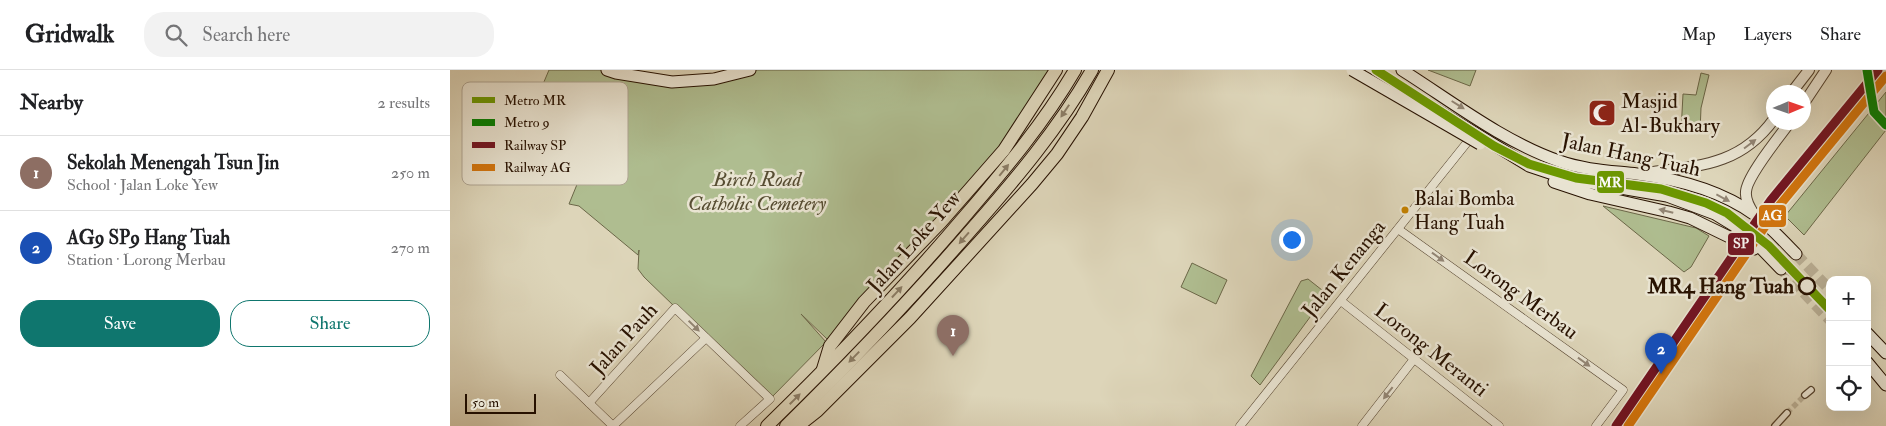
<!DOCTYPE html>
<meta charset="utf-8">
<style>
:root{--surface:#fff;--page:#f2f2f2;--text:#202124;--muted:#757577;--line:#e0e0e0;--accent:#0f766e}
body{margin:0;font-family:"IM FELL Double Pica",serif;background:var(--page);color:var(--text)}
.controls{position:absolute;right:15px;bottom:15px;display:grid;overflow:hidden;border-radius:10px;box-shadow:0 5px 20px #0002}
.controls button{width:45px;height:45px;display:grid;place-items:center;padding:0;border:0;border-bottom:1px solid var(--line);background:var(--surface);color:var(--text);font:25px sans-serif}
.compass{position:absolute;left:1316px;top:15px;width:45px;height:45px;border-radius:50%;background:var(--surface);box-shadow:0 5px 20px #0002;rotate:88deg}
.scale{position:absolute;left:15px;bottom:12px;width:71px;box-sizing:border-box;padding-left:5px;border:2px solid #271100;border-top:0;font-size:14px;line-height:18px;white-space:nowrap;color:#271100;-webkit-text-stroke:4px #e9e4d2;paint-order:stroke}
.you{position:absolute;left:841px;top:169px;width:18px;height:18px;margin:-12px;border:4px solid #fff;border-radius:50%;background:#1a73e8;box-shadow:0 0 0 8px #1a73e833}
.badge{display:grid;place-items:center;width:32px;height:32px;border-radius:50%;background:var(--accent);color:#fff;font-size:16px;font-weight:700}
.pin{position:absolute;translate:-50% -41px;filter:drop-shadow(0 1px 2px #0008)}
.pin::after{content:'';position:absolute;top:26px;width:18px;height:15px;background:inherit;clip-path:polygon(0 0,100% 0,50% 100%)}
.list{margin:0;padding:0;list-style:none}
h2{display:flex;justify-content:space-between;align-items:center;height:65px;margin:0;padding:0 20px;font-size:21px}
h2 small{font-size:16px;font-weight:400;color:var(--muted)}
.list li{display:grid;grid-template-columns:32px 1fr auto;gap:15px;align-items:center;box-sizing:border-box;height:75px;padding:0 20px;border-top:1px solid var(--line)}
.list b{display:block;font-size:19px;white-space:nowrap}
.list p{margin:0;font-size:16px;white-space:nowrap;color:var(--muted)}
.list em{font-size:16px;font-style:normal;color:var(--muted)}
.actions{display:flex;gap:10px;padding:15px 20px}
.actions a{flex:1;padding:11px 0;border:1px solid var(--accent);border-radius:20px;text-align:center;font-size:18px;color:var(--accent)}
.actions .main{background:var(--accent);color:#fff}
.icon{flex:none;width:28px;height:28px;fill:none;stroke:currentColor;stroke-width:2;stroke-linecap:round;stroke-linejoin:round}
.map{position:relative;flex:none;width:1436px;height:356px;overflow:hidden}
header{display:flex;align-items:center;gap:30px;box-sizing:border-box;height:70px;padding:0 25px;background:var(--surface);border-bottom:1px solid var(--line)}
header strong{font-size:24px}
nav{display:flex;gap:28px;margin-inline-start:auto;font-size:18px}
.search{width:350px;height:45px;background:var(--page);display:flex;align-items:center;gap:12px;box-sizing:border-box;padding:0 18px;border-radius:20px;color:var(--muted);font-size:19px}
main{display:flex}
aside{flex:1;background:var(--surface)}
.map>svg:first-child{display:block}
</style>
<header>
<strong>Gridwalk</strong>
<div class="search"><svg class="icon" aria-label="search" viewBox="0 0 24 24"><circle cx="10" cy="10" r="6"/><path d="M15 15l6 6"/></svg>Search here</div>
<nav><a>Map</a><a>Layers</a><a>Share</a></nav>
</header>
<main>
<aside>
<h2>Nearby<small>2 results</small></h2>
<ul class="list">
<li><span class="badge" style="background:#8d6e63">1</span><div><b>Sekolah Menengah Tsun Jin</b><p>School · Jalan Loke Yew</p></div><em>250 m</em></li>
<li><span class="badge" style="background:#1a4fb4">2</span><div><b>AG9 SP9 Hang Tuah</b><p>Station · Lorong Merbau</p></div><em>270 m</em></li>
</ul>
<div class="actions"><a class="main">Save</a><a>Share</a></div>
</aside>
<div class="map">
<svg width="1436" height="356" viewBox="0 0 1436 356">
<rect width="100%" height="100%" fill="#ddd5b9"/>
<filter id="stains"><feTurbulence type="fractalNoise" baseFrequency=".004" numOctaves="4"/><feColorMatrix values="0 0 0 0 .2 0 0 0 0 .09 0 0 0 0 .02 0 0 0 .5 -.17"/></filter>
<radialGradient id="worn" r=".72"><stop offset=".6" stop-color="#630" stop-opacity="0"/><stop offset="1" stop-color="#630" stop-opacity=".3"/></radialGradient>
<!-- green -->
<g fill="#afbd90" stroke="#6b6748">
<polygon points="99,0 156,0 222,12 297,0 603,0 562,62 469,175 377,269 351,244 376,272 320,329 194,207 188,199 189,180 188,185 129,136 119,134 128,112 66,65 67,51 85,33"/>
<polygon points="978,0 1026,0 1020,16"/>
<polygon points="1251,3 1259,5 1251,38 1250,62 1231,62 1233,24 1246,25"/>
<polygon points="1436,22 1436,60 1354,165 1335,146"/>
<polygon points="1153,136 1246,158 1259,166 1241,197 1234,202"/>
<polygon points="742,193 777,210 766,234 731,217"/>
<polygon points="858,209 877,224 810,315 801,306 851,211"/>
</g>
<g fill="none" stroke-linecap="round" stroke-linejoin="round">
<!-- pedestrian-tunnel -->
<polyline stroke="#b9ae94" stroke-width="5.5" stroke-dasharray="5.5 3" stroke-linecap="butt" points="1337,343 1355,325"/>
<!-- secondary-tunnel -->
<g stroke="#b9ae94" stroke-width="11" stroke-dasharray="11 5.5" stroke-linecap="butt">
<polyline points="1346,184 1380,220"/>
<polyline points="1331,199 1380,250"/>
</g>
<defs>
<g id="pedestrian">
<polyline points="1355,325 1361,320"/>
<polyline points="1325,356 1337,343"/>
</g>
<g id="minor">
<polyline points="948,159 1173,320 1146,356"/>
<polyline points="891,231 1049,356"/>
<polyline points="110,305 163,356"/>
<polyline points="139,333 225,238 320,329 290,356"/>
<polyline points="163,356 256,268"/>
<polyline points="790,356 1023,65"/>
<polyline points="912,356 964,289"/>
</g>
<g id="tertiary">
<polyline points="1342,22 1359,0"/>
<polyline points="1354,33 1376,0"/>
<path d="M1195 103C1248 96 1290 96 1324 49"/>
<path d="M1304 144C1300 138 1295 130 1296 122 1296 107 1330 66 1340 52"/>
</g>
<g id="secondary">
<polyline points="157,0 166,3 222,12 264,9 300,0"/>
<polyline points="921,0 1079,96 1118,109 1217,126 1265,144 1283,155 1304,171 1331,199"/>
<path d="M952 0C1001 31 1054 72 1109 91 1134 100 1161 101 1187 104 1227 109 1272 121 1305 145 1320 156 1333 171 1346 184"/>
<polyline points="1104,112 1140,124 1219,142 1240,148 1304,179"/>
<polyline points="1417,263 1436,283"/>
<polyline points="1417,292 1436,315"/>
</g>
<g id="trunk">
<polyline points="373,299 380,276 414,232 491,152 554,80 606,0"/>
<path d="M317 356C386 289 453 219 515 146 555 99 594 53 625 0"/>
<path d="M336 356C400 293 462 228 521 160 565 110 609 58 642 0"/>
<polyline points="348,356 367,341 460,248 582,114 607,84 632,47 658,0"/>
</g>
</defs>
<!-- pedestrian casing -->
<use href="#pedestrian" stroke="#54422e" stroke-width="8"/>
<!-- minor casing -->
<use href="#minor" stroke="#54422e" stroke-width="9"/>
<!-- tertiary casing -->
<use href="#tertiary" stroke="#54422e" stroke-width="12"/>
<!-- secondary casing -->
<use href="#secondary" stroke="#271100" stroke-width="13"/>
<!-- trunk casing -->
<use href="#trunk" stroke="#271100" stroke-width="14"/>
<!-- pedestrian -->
<use href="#pedestrian" stroke="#e9e4d2" stroke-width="5.5"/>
<!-- minor -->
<use href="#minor" stroke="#e9e4d2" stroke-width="8"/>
<!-- tertiary -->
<use href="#tertiary" stroke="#e9e4d2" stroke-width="10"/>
<!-- secondary -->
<use href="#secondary" stroke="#e9e4d2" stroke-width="11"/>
<!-- trunk -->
<use href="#trunk" stroke="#ddd5b9" stroke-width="12"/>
<defs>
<polyline id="secondary-bridge" points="902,0 1030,74"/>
</defs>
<!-- secondary-bridge casing -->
<use href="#secondary-bridge" stroke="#271100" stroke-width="13" stroke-linecap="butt"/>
<!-- secondary-bridge -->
<use href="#secondary-bridge" stroke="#e9e4d2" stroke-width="11"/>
<defs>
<polyline id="rail-1" points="1166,356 1321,130 1428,0"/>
<polyline id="rail-2" points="1178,356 1329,136 1436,6"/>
</defs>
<!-- rail-1 casing -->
<use href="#rail-1" stroke="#e9e4d2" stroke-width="12"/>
<!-- rail-2 casing -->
<use href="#rail-2" stroke="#e9e4d2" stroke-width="12"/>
<!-- rail-1 -->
<use href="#rail-1" stroke="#721422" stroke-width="9"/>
<!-- rail-2 -->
<use href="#rail-2" stroke="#d3750d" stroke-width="9"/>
<defs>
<polyline id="metro-1" points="926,0 1044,76 1079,94 1126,108 1211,119 1256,133 1277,143 1319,176 1380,240"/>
<polyline id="metro-2" points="1417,0 1424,42 1436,55"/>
</defs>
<!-- metro-1 casing -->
<use href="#metro-1" stroke="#e9e4d2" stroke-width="12"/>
<!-- metro-2 casing -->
<use href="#metro-2" stroke="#e9e4d2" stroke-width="12"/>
<!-- metro-1 -->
<use href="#metro-1" stroke="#6c9800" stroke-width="9"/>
<!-- metro-2 -->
<use href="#metro-2" stroke="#008000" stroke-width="9"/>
</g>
<!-- one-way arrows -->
<defs><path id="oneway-solid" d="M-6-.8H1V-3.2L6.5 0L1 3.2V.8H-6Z" transform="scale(1.25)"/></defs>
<g fill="#928574">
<use href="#oneway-solid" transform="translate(1008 35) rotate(32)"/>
<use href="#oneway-solid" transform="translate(1300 74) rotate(-37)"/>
<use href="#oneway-solid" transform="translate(1273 128) rotate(28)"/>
<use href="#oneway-solid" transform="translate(1216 141) rotate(-166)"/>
<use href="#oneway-solid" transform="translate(988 187) rotate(36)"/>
<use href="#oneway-solid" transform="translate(244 256) rotate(44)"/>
<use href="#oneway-solid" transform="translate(1134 292) rotate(36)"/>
<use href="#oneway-solid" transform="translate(938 323) rotate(128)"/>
</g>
<g fill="#8b7d66">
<use href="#oneway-solid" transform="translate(615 41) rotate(124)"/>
<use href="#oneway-solid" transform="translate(554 100) rotate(-51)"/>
<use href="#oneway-solid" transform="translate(514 168) rotate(131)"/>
<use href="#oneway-solid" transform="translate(447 222) rotate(-47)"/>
<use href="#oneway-solid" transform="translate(404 287) rotate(134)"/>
<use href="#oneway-solid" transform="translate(345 329) rotate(-45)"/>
</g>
<!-- icons -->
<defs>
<symbol id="mosque-square" viewBox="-11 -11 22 22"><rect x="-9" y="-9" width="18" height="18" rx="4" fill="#8f2418" stroke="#e9e4d2"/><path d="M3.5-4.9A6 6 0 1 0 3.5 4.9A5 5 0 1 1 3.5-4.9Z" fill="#fff"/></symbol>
</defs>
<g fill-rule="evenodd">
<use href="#mosque-square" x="1136" y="27" width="32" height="32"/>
</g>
<!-- markers -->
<circle fill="#c38100" stroke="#e9e4d2" stroke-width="2" cx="955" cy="140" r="4.5"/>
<circle fill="#e9e4d2" stroke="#271100" stroke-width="2.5" cx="1357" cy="216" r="8"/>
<g text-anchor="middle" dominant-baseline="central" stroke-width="5" stroke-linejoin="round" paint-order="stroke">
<!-- bus labels -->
<g font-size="20" fill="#271100" stroke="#e9e4d2" text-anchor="start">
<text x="964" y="128">Balai Bomba<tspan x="964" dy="24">Hang Tuah</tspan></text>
</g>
<!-- poi labels -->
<g font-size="21" fill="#271100" stroke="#e9e4d2" text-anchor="start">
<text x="1171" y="31">Masjid<tspan x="1171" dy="24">Al-Bukhary</tspan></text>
</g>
<!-- street labels -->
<g font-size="21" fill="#271100" stroke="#e9e4d2">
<text transform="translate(1181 85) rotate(12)">Jalan Hang Tuah</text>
<text transform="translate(464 172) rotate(-48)">Jalan Loke Yew</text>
<text transform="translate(894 199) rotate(-51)">Jalan Kenanga</text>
<text transform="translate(1071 225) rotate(36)">Lorong Merbau</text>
<text transform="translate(174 269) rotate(-48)">Jalan Pauh</text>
<text transform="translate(981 280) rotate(38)">Lorong Meranti</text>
</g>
<!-- park labels -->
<g font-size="21" font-style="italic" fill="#574d32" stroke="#e9e4d2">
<text x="307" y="109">Birch Road<tspan x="307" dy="24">Catholic Cemetery</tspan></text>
</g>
<!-- stop labels -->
<g font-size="21" font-weight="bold" fill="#271100" stroke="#e9e4d2" text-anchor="end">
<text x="1344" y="216">MR4 Hang Tuah</text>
</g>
</g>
<!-- legend -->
<rect x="12" y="12" width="166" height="103" rx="8" fill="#e9e4d2" stroke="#afa593" stroke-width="1"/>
<rect x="22" y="27" width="23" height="6" fill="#6c9800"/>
<rect x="22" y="49" width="23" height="7" fill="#008000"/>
<rect x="22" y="72" width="23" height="6" fill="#721422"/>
<rect x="22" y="94" width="23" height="7" fill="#d3750d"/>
<g font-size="14" fill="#271100">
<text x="54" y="35">Metro MR</text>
<text x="54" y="57">Metro 9</text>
<text x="54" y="80">Railway SP</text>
<text x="54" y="102">Railway AG</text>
</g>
<g stroke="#e9e4d2" stroke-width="2">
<rect x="1146" y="100" width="29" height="24" rx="5" fill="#6c9800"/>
<rect x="1308" y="134" width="29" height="24" rx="5" fill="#d3750d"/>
<rect x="1277" y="162" width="28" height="24" rx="5" fill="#721422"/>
</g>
<g font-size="14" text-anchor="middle" font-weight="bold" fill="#fff">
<text x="1160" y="117">MR</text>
<text x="1322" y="150">AG</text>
<text x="1291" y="178">SP</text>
</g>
<rect width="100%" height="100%" filter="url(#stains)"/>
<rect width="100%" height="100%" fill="url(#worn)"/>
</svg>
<div class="controls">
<button>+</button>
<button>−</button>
<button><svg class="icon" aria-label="locate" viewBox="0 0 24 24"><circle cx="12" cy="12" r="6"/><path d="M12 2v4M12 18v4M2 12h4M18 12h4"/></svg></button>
</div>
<svg class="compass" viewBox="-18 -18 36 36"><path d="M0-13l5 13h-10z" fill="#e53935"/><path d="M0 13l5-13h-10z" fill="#757577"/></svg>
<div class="scale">50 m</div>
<div class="you"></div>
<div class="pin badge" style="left:503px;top:286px;background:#8d6e63">1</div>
<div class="pin badge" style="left:1211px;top:304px;background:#1a4fb4">2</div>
</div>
</main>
